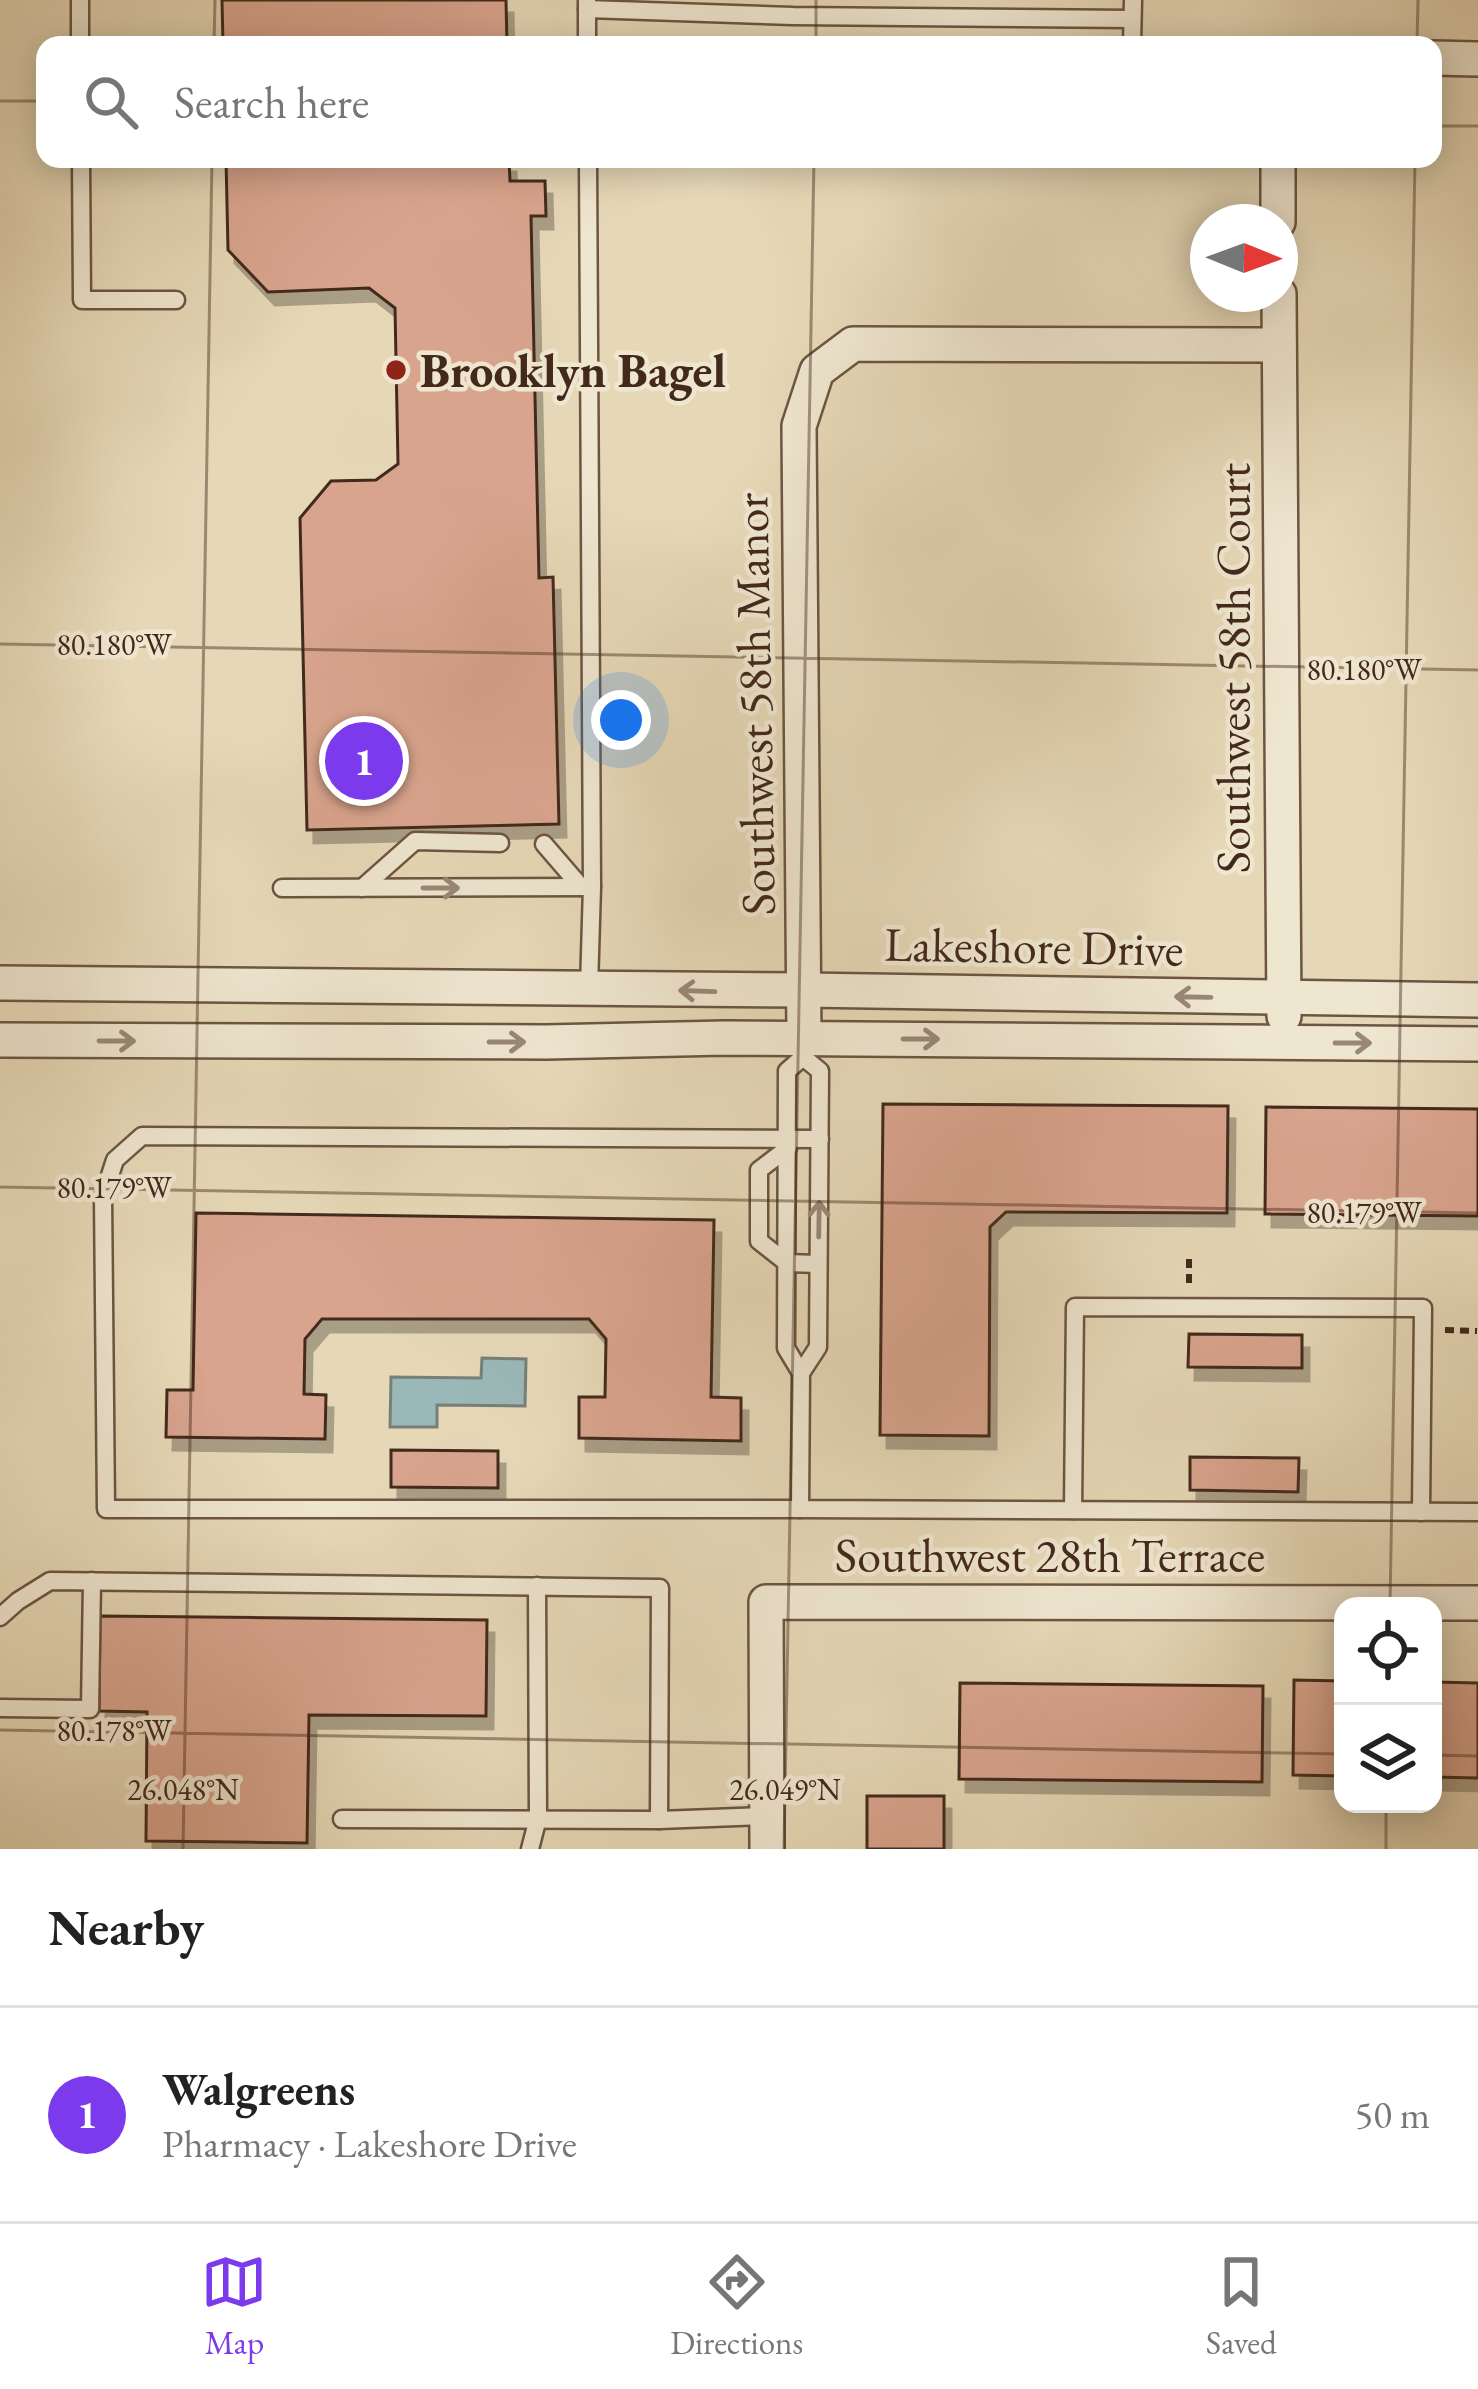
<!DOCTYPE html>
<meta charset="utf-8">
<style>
:root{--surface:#fff;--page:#f6f6f6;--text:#222;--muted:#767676;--line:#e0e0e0;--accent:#7c3aed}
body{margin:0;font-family:"EB Garamond",serif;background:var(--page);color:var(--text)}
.controls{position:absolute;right:36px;bottom:36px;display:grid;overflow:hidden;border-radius:24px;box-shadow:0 6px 30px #0003}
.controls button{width:108px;height:108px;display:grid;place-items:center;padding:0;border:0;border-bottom:3px solid var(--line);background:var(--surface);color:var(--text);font:60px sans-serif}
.compass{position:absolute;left:1190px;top:204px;width:108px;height:108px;border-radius:50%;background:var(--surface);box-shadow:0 6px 30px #0003;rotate:91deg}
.you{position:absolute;left:621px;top:720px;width:42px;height:42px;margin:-30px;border:9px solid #fff;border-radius:50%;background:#1a73e8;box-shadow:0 0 0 18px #1a73e833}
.badge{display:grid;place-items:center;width:78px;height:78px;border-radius:50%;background:var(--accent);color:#fff;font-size:39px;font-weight:700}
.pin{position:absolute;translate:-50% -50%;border:6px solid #fff;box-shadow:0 3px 12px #0006}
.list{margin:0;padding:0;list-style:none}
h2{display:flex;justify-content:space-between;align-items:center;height:156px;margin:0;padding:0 48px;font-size:51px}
h2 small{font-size:39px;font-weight:400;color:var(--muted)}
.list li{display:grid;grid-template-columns:78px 1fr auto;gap:36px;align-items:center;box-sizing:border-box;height:216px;padding:0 48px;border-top:3px solid var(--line)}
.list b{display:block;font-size:45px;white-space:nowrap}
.list p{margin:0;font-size:39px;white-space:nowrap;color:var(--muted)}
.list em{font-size:39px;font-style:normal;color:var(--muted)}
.icon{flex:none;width:66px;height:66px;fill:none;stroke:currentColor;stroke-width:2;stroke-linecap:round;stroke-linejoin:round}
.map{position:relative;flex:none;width:1478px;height:1849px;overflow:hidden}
.search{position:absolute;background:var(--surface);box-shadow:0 6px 30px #0003;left:36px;right:36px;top:36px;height:132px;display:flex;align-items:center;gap:30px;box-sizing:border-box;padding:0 42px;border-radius:24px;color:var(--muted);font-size:45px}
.sheet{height:372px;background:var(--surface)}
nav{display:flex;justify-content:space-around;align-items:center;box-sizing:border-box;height:168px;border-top:3px solid var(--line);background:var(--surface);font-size:33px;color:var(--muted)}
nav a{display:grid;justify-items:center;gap:6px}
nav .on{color:var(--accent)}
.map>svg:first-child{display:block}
</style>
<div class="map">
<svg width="1478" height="1849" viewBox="0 0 1478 1849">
<defs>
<filter id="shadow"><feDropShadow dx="7" dy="13" stdDeviation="0" flood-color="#0004"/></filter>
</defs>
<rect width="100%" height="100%" fill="#e6d8b7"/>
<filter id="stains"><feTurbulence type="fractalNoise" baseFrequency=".00167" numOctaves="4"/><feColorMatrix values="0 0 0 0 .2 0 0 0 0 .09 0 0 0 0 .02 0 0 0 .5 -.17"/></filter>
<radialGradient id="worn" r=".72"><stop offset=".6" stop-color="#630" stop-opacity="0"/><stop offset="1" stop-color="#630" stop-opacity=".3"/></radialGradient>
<!-- water -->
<polygon fill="#9ab8b8" stroke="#777f79" stroke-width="3" points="482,1358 526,1359 525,1406 437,1405 437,1427 390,1427 391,1377 481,1378"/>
<!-- building -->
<g fill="#d9a48e" stroke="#43291b" stroke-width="3" filter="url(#shadow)">
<polygon points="222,0 506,0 507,45 223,45"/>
<polygon points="226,159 509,159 510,181 545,181 546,216 531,216 539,578 553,577 559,824 307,830 300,518 331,481 376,480 398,464 395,308 369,288 268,292 228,250"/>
<polygon points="883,1104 1228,1106 1227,1213 1006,1212 990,1227 989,1436 880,1435"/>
<polygon points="1266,1107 1478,1109 1478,1216 1265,1214"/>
<polygon points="196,1213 714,1220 711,1397 741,1398 741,1441 579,1438 579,1397 605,1397 606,1339 589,1319 322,1319 305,1339 304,1394 326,1395 325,1439 166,1437 167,1390 193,1390"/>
<polygon points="1189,1334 1302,1335 1302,1368 1188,1367"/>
<polygon points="391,1450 498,1451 498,1488 391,1487"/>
<polygon points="1190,1457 1299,1458 1298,1492 1190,1490"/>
<polygon points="100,1616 487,1620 486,1716 309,1715 307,1843 146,1841 147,1712 99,1711"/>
<polygon points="1294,1680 1343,1681 1343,1776 1293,1775"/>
<polygon points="1433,1682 1478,1683 1478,1778 1433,1777"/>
<polygon points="960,1683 1263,1686 1262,1782 959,1779"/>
<rect x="867" y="1796" width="77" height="53"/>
</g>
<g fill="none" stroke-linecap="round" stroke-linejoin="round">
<defs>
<g id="service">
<polyline points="80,0 80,45"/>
<polyline points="587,0 587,45"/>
<polyline points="587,9 793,16 1132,19"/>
<polyline points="1132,45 1133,0"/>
<polyline points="81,159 82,300 176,300"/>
<polyline points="588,159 592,887 589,987"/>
<polyline points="544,844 581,887"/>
<polyline points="282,888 592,887"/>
<polyline points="362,888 415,841 500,843"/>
<polyline points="803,1057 820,1071 818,1347 801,1373 800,1509 1478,1512"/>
<polyline points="788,1148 759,1170 759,1241 787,1263 818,1264"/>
<polyline points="801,1373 786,1348 787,1071 803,1057 804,1049"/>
<polyline points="800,1509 106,1509 103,1197 115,1160 142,1136 820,1139"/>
<polyline points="1073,1510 1075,1307 1423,1308 1421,1512"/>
<polyline points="0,1617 18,1601 50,1581 660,1588 659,1820"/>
<polyline points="0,1708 90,1709 92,1581"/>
<polyline points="342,1819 659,1820 767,1816"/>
<polyline points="530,1849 538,1818 537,1586"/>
</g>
<g id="minor">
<polyline points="1433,58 1478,59"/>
<polyline points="1278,159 1278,222"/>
<polyline points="1279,294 1284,1016"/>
<polyline points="0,983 805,990 1478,1000"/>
<polyline points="804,1039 799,426 817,371 853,344 1279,345"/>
<polyline points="0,1040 546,1042 724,1038 1478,1044"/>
<polyline points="767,1849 766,1602 1478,1603"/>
</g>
</defs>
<!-- service casing -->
<use href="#service" stroke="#6c5542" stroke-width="21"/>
<!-- minor casing -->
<use href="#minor" stroke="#6c5542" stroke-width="38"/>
<!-- path -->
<g stroke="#43291b" stroke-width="6" stroke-dasharray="9 6" stroke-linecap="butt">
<polyline points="1189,1259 1189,1285"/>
<polyline points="1445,1330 1477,1331"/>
</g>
<!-- service -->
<use href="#service" stroke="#efe6d0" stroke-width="16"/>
<!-- minor -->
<use href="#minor" stroke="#efe6d0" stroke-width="33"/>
</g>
<!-- one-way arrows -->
<defs><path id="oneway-shaft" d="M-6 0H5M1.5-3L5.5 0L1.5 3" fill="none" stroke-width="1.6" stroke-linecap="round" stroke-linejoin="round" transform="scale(3)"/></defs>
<g stroke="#998876">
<use href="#oneway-shaft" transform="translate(441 888)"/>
<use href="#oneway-shaft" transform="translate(697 991) rotate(-178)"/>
<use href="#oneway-shaft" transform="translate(1193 997) rotate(-179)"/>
<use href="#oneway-shaft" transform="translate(921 1039)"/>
<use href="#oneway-shaft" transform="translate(117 1041)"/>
<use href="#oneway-shaft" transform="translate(507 1042)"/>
<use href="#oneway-shaft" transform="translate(1353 1043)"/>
<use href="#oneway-shaft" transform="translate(819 1219) rotate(-89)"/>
</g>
<!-- ticks -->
<path fill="none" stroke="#43291b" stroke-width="3" stroke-opacity="0.45" d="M214 45 215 0M816 45V0M1417 45 1418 0M0 101H45M1433 126H1478M0 644 1478 670M0 1187 1478 1213M1390 1606 1415 159M0 1730 1343 1754M1433 1755 1478 1756M183 1849 212 159M784 1849 814 159M1386 1849V1804"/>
<!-- markers -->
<circle fill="#8f2418" stroke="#efe6d0" stroke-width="4.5" cx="396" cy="370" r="12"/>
<g text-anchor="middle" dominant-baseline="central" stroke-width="9" stroke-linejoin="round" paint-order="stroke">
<!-- poi labels -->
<g font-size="48" font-weight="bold" fill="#43291b" stroke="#efe6d0" text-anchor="start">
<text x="420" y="370">Brooklyn Bagel</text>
</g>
<!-- street labels -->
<g font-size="48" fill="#43291b" stroke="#efe6d0">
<text transform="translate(1233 668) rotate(-90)">Southwest 58th Court</text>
<text transform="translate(754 704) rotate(-91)">Southwest 58th Manor</text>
<text transform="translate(1034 946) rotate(1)">Lakeshore Drive</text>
<text x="1050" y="1555">Southwest 28th Terrace</text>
</g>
</g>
<g font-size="30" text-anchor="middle" fill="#43291b" stroke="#efe6d0" stroke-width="9" stroke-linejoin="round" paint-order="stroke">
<text x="114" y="655">80.180°W</text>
<text x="1364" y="680">80.180°W</text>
<text x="114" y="1198">80.179°W</text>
<text x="1364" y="1223">80.179°W</text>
<text x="114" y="1741">80.178°W</text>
<text x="183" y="1800">26.048°N</text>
<text x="785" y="1800">26.049°N</text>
</g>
<rect width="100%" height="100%" filter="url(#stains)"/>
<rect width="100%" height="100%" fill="url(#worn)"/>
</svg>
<div class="controls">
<button><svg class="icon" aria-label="locate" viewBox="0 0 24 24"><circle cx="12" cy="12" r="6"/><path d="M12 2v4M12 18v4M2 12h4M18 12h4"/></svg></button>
<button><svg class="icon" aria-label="layers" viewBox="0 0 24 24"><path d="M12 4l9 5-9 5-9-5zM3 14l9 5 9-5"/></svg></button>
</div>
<svg class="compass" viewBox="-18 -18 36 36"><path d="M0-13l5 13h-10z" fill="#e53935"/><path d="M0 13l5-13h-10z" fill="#767676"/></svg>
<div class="you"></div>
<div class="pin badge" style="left:364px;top:761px">1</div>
<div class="search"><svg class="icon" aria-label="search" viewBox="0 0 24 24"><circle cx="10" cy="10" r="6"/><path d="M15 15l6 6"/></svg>Search here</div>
</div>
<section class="sheet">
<h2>Nearby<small></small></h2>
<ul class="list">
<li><span class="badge">1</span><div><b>Walgreens</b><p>Pharmacy · Lakeshore Drive</p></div><em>50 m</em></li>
</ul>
</section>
<nav>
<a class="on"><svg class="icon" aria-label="map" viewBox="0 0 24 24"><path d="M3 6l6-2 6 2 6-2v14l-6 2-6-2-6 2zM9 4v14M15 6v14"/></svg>Map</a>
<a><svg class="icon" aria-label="directions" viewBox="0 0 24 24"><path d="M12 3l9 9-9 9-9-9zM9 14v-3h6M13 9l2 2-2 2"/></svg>Directions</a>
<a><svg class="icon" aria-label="saved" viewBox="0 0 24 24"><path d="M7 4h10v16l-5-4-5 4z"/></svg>Saved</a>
</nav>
